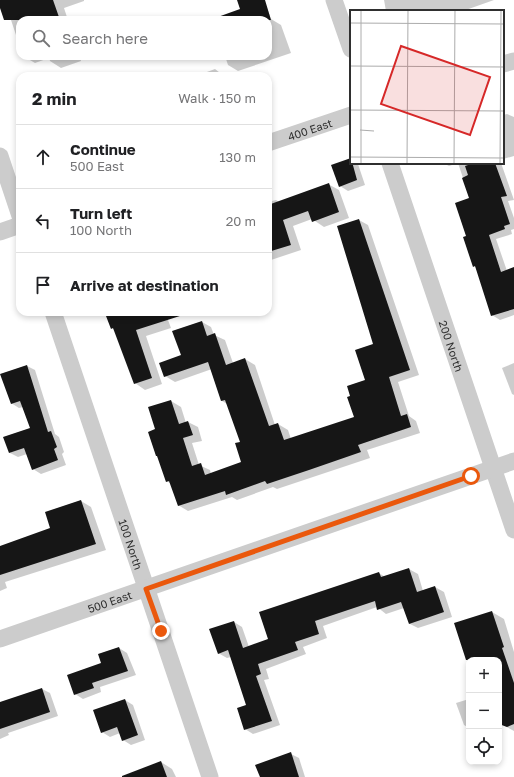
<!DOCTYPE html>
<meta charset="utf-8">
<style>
:root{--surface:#fff;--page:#f2f2f2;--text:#202124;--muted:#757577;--line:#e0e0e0}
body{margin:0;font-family:"Golos Text",sans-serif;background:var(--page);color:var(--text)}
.controls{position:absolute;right:12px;bottom:12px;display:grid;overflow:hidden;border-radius:8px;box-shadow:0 2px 6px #0003}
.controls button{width:36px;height:36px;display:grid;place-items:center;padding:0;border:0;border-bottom:1px solid var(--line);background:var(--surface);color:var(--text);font:20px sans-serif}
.stop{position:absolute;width:12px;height:12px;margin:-9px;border:3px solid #ea580c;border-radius:50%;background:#fff}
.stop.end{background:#ea580c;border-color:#fff;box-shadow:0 1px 4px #0008}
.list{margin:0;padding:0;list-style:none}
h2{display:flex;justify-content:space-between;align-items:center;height:52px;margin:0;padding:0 16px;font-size:17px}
h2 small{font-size:13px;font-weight:400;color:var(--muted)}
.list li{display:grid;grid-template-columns:26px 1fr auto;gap:12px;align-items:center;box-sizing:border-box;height:64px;padding:0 16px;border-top:1px solid var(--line)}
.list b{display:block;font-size:15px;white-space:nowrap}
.list p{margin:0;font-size:13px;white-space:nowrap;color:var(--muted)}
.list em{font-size:13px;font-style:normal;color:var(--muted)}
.icon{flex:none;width:22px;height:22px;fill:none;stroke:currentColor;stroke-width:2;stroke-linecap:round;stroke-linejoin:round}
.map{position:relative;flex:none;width:514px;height:777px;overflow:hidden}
.search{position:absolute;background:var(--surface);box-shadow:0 2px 6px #0003;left:16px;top:16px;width:256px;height:44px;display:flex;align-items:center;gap:10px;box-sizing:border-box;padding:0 14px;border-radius:12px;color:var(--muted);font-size:15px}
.panel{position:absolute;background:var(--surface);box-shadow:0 2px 6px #0003;left:16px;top:72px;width:256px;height:244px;border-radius:12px}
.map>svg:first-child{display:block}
</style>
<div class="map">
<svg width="514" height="777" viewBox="0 0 514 777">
<rect width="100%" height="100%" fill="#fff"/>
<!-- shadow -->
<g fill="#0003">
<polygon points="0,0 84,0 84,1 64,8 68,20 20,20 20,47 9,14 0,5"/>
<polygon points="238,0 264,0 271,19 281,25 291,53 238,71 228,65 225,56 268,56 268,20 212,20 241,10"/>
<polygon points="384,0 494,0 463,11 386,11"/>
<polygon points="23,56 80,56 81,61 61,68 50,61 49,58 35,63"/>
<polygon points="215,69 224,76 196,76"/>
<polygon points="507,114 514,117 514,156 503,159 503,115"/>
<polygon points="351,163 358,164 365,185 348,191 340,186"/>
<polygon points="443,163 501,163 514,200 508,201 514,218 514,229 511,230 512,234 496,239 507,271 514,268 514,315 500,320 492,315 477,268 474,266 467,236 470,199 458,163 449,166"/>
<polygon points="328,184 339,190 349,218 324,227 312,219 293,226 301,250 268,261 268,202 276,200 279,202"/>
<polygon points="359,220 368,225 419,375 398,382 409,416 416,421 420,433 367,450 370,458 277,489 273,487 237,500 232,497 188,511 178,505 171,484 167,481 157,430 171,401 181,407 186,423 188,422 198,427 202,441 192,443 199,465 210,470 211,474 243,463 242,442 227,404 222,401 212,369 175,382 165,376 182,356 202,322 211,327 214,335 225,340 233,363 245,359 255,365 275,425 278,424 288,430 291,439 356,418 367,381 375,345"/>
<polygon points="112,312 165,312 171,328 146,336 162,384 145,390 135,383 115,330 112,328"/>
<polygon points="514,363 514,395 512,394 502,368"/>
<polygon points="27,366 35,370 55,434 59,437 64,452 62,454 66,465 41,474 33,469 27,454 18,457 10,453 31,429 23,407 19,408 11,403"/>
<polygon points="81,501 91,507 106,550 5,582 7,588 0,591 0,547 52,529"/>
<polygon points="409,569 418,574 423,591 435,587 444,592 452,617 418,628 410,624 404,608 386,614 377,607 323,626 327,638 303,647 306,654 266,669 269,679 264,680 280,725 253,734 245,729 248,705 231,657 227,658 218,653 234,622 242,627 249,647 270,639 379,573 385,577"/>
<polygon points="492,612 504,619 514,652 514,731 499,723 499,660 469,660 469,665 455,624"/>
<polygon points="119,648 127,653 136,675 100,687 101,692 83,699 75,694 102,663"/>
<polygon points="42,689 50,693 58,716 8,733 9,735 0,739 0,713"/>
<polygon points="469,699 469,728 464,725 456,703"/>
<polygon points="125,700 133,705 145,740 131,745 123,740 120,733 110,737 102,732"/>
<polygon points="291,754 299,758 305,777 261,777"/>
<polygon points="161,762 172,769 176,777 139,777"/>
</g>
<!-- building -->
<g fill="#161616">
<polygon points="0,0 53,0 60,20 4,20 0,8"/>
<polygon points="237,0 265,0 271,20 216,20 215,18 240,9"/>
<polygon points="351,158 357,180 339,187 331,165"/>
<polygon points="474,163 495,163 507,196 501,197 510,224 504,226 505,229 489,235 501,272 514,267 514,309 491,316 475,266 473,267 463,237 466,236 455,203 469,198 462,178 468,175 465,166"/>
<polygon points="329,183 339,212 312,222 308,211 283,220 291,245 268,252 268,205"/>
<polygon points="359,219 410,370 389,377 401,416 407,414 411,427 358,445 361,452 309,470 267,484 265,481 226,495 225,491 178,506 169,481 166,482 157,456 156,456 148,432 155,429 148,407 171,400 179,424 188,421 193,435 183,438 192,466 201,463 205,475 241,462 235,443 240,442 225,400 221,401 208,362 164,377 159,363 181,355 172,331 202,321 207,336 215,333 226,365 245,358 269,426 278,423 284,440 354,417 347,397 350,396 347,386 365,380 355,350 373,344 337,226"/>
<polygon points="117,312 183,312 183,315 136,330 152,378 134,384 113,328 111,329 106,316"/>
<polygon points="27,365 48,432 51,431 57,447 54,449 58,460 32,470 24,448 9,453 3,437 30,428 20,401 11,404 0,374"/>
<polygon points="81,500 96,544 0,575 0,546 50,528 45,512"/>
<polygon points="409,568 417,592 435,586 444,612 409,624 401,602 377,610 375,601 315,621 319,634 295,642 298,650 258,664 261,674 256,676 272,721 244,730 237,708 246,705 228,650 218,654 209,629 234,621 243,648 268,639 259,612 379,572 381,577"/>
<polygon points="492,611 504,647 502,648 514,683 514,724 507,727 499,724 499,660 466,660 454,623"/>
<polygon points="119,647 128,671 92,683 94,688 74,695 67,675 101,663 98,654"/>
<polygon points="42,688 50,712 0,729 0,702"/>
<polygon points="125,699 138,735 122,741 117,727 101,733 93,710"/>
<polygon points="291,752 299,777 260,777 255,765"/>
<polygon points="161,761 167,777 122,777 122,776"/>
</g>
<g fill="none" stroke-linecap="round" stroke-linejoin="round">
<!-- minor -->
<g stroke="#ccc" stroke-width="17">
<polyline points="334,0 351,49"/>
<polyline points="503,64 514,61"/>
<path id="s1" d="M268 143 351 115"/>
<polyline points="0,156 20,216"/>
<path id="s2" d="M390 163 514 530"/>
<polyline points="0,232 20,225"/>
<path id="s3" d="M53 312 210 777"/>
<path id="s4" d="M0 639 514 461"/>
</g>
</g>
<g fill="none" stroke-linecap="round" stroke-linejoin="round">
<!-- route -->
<polyline stroke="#ea580c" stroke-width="5" points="161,631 146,589 471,476"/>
</g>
<g text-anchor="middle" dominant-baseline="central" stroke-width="4" stroke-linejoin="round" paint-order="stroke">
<!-- street labels -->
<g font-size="11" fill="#2f2f2f" stroke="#fff">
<text stroke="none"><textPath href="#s1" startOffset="44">400 East</textPath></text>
<text stroke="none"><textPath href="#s2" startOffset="193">200 North</textPath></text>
<text stroke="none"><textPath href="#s3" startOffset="245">100 North</textPath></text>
<text stroke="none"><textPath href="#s4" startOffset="116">500 East</textPath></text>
</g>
</g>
<!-- overview -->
<g transform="translate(350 10)">
<rect width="154" height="154" fill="#fff"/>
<path fill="none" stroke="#acacac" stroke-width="1" d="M11 0V154M0 13 154 14M0 56 154 57M0 100 154 101M10 120 24 121M0 147 154 148M57 154 58 0M104 154 105 0M150 154 151 0"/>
<path fill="#d62828" fill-opacity="0.15" stroke="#d62828" stroke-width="2" d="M51 36 140 67 120 125 31 94Z"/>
<rect width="154" height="154" fill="none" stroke="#2f2f2f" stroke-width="2"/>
</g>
</svg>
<div class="controls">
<button>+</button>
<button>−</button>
<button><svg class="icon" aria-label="locate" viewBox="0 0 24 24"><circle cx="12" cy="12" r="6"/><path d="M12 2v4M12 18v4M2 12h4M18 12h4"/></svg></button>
</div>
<div class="stop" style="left:471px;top:476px"></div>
<div class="stop end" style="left:161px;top:631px"></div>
<div class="search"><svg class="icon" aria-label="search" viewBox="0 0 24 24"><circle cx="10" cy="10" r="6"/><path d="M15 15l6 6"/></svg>Search here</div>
<section class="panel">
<h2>2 min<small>Walk · 150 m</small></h2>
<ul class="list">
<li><svg class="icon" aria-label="ahead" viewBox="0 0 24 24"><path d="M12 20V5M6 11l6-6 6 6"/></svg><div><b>Continue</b><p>500 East</p></div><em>130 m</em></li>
<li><svg class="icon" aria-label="left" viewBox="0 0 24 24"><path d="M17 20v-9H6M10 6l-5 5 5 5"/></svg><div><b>Turn left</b><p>100 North</p></div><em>20 m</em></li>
<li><svg class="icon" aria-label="arrive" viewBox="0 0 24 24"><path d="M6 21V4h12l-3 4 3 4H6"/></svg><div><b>Arrive at destination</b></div></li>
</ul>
</section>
</div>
